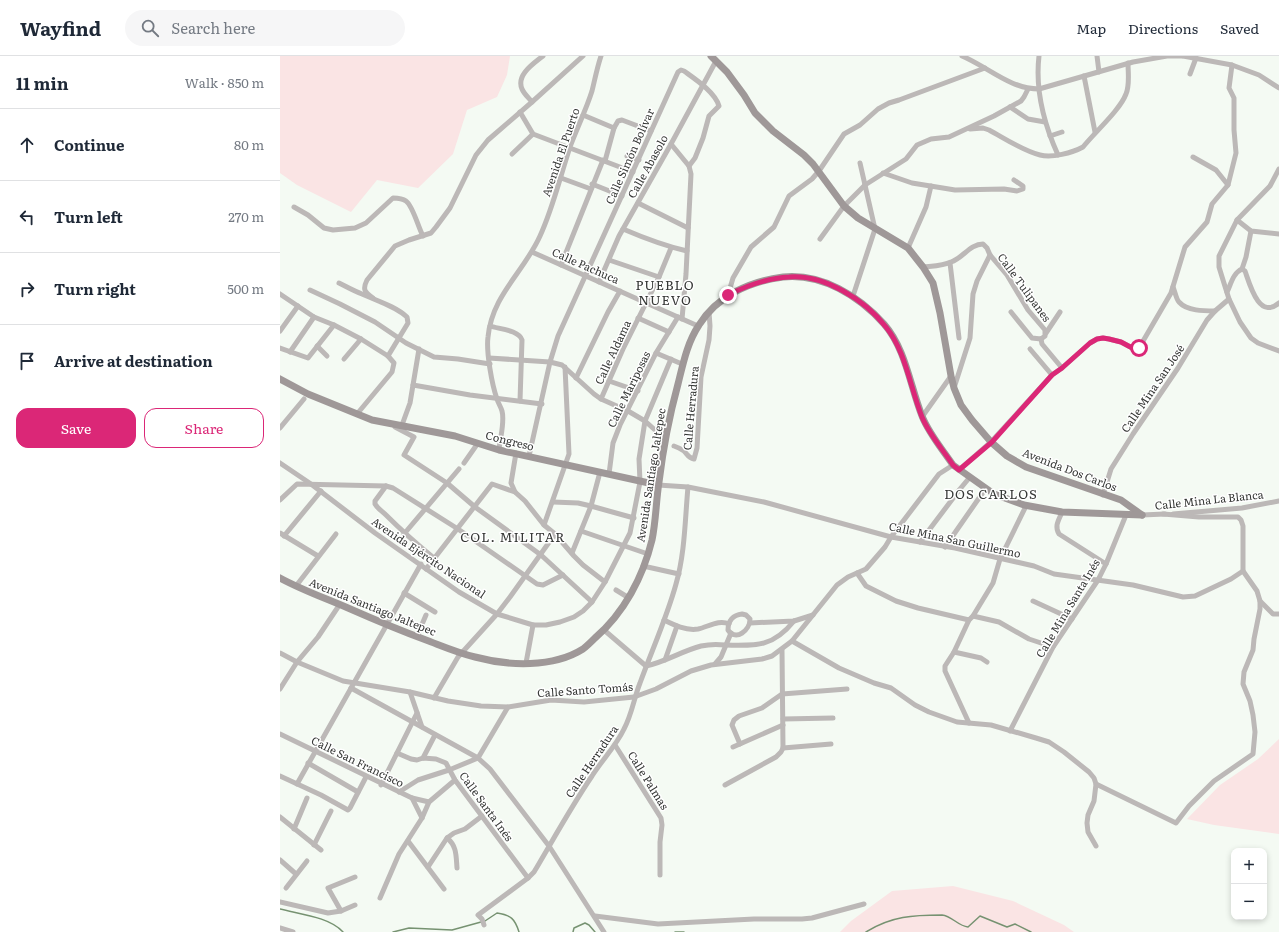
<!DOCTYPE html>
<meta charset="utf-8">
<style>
:root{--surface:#fff;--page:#f6f6f7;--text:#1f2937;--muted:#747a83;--line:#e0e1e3;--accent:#db2777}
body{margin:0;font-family:Literata,serif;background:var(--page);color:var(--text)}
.controls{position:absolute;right:12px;bottom:12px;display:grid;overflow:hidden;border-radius:8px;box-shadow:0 2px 6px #0003}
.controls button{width:36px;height:36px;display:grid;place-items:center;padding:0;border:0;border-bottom:1px solid var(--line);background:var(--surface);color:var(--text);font:20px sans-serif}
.stop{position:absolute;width:12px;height:12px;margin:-9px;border:3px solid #db2777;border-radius:50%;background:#fff}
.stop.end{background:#db2777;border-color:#fff;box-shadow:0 1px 4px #0008}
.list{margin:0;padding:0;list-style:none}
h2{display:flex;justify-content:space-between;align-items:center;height:52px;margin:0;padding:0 16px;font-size:17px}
h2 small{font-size:13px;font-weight:400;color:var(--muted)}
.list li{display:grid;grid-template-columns:26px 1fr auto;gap:12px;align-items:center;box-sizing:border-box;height:72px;padding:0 16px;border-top:1px solid var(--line)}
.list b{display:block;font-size:15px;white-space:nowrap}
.list em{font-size:13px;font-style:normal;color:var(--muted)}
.actions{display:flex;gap:8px;padding:12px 16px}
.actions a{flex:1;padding:9px 0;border:1px solid var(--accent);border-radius:12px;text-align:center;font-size:14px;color:var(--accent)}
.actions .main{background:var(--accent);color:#fff}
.icon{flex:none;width:22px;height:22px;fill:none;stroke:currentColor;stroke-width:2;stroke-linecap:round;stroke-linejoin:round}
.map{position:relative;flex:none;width:999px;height:876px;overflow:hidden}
header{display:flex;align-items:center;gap:24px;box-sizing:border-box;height:56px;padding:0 20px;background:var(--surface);border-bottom:1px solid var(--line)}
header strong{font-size:19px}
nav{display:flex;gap:22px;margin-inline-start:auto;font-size:14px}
.search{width:280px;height:36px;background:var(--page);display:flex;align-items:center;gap:10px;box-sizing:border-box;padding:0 14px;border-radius:22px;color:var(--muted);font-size:15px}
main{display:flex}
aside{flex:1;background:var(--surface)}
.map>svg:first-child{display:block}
</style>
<header>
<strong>Wayfind</strong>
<div class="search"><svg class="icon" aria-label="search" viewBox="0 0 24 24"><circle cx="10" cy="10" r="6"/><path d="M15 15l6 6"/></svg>Search here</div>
<nav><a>Map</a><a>Directions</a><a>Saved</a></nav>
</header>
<main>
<aside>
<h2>11 min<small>Walk · 850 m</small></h2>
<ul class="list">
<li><svg class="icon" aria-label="ahead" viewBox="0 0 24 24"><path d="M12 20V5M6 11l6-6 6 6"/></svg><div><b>Continue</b></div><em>80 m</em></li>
<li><svg class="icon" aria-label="left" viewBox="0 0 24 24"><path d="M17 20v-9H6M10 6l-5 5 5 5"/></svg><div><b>Turn left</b></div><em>270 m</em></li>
<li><svg class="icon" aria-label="right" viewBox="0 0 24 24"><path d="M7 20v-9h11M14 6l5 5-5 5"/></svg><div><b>Turn right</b></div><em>500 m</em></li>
<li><svg class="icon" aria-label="arrive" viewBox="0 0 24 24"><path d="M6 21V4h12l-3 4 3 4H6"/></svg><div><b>Arrive at destination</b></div></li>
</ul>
<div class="actions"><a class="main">Save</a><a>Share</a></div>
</aside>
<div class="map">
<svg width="999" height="876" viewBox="0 0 999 876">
<rect width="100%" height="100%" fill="#f4faf3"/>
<!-- green -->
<g fill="#fae4e4">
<polygon points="0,0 230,0 227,19 217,41 187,54 173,98 138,132 97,124 71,156 17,129 0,117"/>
<polygon points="999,683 999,778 934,769 907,763 940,729 978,703"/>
<polygon points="673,830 733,845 784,869 794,876 560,876 571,865 612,835"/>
</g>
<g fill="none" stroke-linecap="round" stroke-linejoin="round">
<!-- stream -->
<g stroke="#769271" stroke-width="1.5">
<path d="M0 853C19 858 50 861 63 876"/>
<path d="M205 865 217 857C231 859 235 863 239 876"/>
<polyline points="113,876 129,872 172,874 201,866"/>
<polyline points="293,876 294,872 305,867 309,869 315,876"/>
<polyline points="395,876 404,876"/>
<path d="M586 876C611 860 634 859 662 859 672 860 678 870 688 871L700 860 727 871 735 868 751 876"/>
</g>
<!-- street -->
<g stroke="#bcb8b7" stroke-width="5">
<path d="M682 0C708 11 730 33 759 33L853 6 887 0H902"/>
<path d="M759 0C755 34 764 68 778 99"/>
<polyline points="817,0 819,16"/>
<polyline points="903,0 952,9 979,19 999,32"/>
<polyline points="910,18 916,2"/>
<polyline points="804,20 815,76"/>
<path d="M252 46C249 42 244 38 242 33 236 19 253 8 263 0"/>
<polyline points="730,51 748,63 765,66"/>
<polyline points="240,56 253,78 353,116"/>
<polyline points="303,59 334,72"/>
<path d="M690 73 703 72 709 74C724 82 743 95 760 99 772 102 792 97 803 91 815 76 840 54 846 38 850 29 848 17 848 7"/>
<polyline points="770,80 782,76"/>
<polyline points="391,88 409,110 411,118 406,218 402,263"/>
<polyline points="232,98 253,78"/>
<polyline points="347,100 359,104"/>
<polyline points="913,101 936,114 948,129"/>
<polyline points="325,105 334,72 338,65 342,64 371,75"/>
<polyline points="999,113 990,130 957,164 939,200 939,211 943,224 949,243 960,266 971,282 978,287 999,295"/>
<polyline points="603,117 632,127 675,134 724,133 737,135 743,133 743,130 734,124"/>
<polyline points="281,122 311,133"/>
<polyline points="312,128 342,140"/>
<polyline points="358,147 408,172"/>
<path d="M14 151 28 159 44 172 53 174 75 172 86 167 113 142C117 142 122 142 126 145 133 150 138 171 143 180"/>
<polyline points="957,164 971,175 999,178"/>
<path d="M343 173C364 182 385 190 407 195"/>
<polyline points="540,183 564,150 585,129 626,103 637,89 651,83 669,81 714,60 741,45 744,41 748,33"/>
<polyline points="628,192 646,151 651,130"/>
<polyline points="252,196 418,270"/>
<polyline points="329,204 379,221"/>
<polyline points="670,207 679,282"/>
<polyline points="281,209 323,104"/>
<path d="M643 211C652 210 663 210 671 206 683 202 690 188 703 188L707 192 710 199 727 219 748 254 765 274V280L761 283"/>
<polyline points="962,213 966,201 971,175"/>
<polyline points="319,226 339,180 391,88 436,5"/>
<path d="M59 227C67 231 74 235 82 238 97 245 115 250 127 261L128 267 108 300"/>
<path d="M893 231C895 235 896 243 899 246 907 255 924 255 935 255"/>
<polyline points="30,234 60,248 95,266 126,287 154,301 178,303 210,308"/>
<path d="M947 236C951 228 953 217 962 213L965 215C970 229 979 264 999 247"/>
<polyline points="0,238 34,261 54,269 81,283 108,300 114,307 112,316 77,358"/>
<polyline points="448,239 453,222 471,191 494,171 509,140 532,123 539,115 564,78 580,69 598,53 609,47 619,44 705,12"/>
<polyline points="573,240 595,173 580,107"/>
<path d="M93 242C85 236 82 234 87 224L115 190 129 184 151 177 156 171 170 152 196 99 208 84 252 46 303 0"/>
<polyline points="731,256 752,282 761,283"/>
<polyline points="358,262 389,276"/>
<path d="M210 270C219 273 239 274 242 284L240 345"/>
<polyline points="0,275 18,250"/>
<polyline points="766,277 780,256"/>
<polyline points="761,283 762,288 782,312"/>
<polyline points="37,290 47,300"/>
<polyline points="0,292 28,302 54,269"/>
<polyline points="750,293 772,319"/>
<polyline points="10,296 34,261"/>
<polyline points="376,297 402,308"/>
<polyline points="209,302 270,306 282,309 314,338 321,343 348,355 365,365 385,383"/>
<polyline points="64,303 81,283"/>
<polyline points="296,322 328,256 340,235"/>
<polyline points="329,325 358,335"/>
<polyline points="133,329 190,339 262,348"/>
<polyline points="674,332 690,282 693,238 697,225 710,199"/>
<polyline points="321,343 343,293 379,221 391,192"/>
<polyline points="642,361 671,320"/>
<polyline points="122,369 130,347 139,293"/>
<polyline points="115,371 134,381 124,399 167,427 195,451 261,499 312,546"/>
<polyline points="0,372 24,343"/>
<path d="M394 390C397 391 401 393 404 395 408 399 408 402 414 403L417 392 421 321 429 284 430 270 429 256"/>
<path d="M219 394C220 382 225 366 222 355 221 351 218 347 217 343 212 329 206 296 208 281 212 239 244 216 260 180 273 152 280 121 290 91 297 72 306 54 312 35 315 23 317 12 321 0"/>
<polyline points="236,397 231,427 235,436 245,445 264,469 275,478 294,500 303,509 325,526"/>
<path d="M249 400 270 306 278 280 398 16 401 14 404 15C415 23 435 36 439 50L429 60 423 82 415 102 409 110"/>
<polyline points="0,407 31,428 95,477 179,536 217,558 253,569 266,569 280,566 294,561 303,555 312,546 325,526 350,477 360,426 359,403 365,365 391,303"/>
<polyline points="184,407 198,387"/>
<polyline points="679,414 711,386 772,319 782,312 810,287 817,283 823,282 829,283 841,286 856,294 859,292 891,237 905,191 927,166 932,148 948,129 956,97 954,74 954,42 949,32 952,9"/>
<polyline points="329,418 333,387 340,369 376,297 398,261"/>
<polyline points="378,429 408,431 484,446 611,481 675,492 754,510 774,518 853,529 903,541 915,540 951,523 963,515"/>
<path d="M106 430 95 445V448C98 453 102 455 106 459 122 475 138 489 155 503"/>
<polyline points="823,439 831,413 853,378 898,312 927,264 935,255 949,243"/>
<polyline points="0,444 17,428 106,430 113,432 178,473 257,528 263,529 283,519"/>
<polyline points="273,446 298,447 311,450 354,462"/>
<path d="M782 456C779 464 774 470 779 478L826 508"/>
<polyline points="883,458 919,461 958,461 961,464 963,470 963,515 977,535 980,545 993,558 999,558"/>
<polyline points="893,458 962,452 999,445"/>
<polyline points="862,459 885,458"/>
<polyline points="264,469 289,398 285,311"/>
<polyline points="301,475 368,498"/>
<polyline points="0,477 38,500"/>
<polyline points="124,478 179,413"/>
<polyline points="4,480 41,435"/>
<polyline points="640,486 680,433 690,421"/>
<polyline points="665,491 706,432"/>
<polyline points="292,497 311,450 320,416"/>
<polyline points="363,510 399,518"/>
<polyline points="146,513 212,428 235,436"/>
<polyline points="577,517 586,530 616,545 638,552 689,564"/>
<polyline points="16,530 56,478"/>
<polyline points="336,534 349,542"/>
<polyline points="124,537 155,556"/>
<polyline points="753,545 792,563"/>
<path d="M462 558 466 559 470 563C470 574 456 586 448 574 448 565 453 559 462 558Z"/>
<polyline points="693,560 719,566 749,583 773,591"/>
<path d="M384 564C394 569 406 575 418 573 428 571 439 563 449 568"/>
<polyline points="470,567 514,565 533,559"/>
<path d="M324 574 366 610C385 606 402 595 421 590 430 588 437 588 445 589 477 590 493 591 514 565"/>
<polyline points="137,580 146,559"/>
<polyline points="512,585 559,612 594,627 611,632 635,649 649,656 677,666 711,669 756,682 769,686 784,696 809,716 814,722 816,728 896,767 909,750 934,725 973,698 975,676 973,659 970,645 963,628 964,616 973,594 974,583 980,553 980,545"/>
<polyline points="674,596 701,602 707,606"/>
<polyline points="0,597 17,606 63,625 130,636 168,645 201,650 228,651 271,644 304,646 354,641 376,633 411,615 431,609 482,603 492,600 512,585 557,529 568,521 586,513 605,491 611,481 659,418 673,409"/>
<polyline points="385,604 397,570"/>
<polyline points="246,607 253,569"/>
<polyline points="435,608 441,601 451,577"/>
<polyline points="71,632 198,702 210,713 269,790 324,876"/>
<polyline points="0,633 17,606 38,581 60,548"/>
<polyline points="130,636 142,671"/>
<polyline points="154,642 178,601 217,558 230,541 275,478"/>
<polyline points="503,663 553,662"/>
<polyline points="689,667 665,615 665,610 674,596 689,564 693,560 713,527 720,503 746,450"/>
<polyline points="730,675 773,591 818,524 826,508 846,459"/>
<polyline points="0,678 132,742 149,746"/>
<polyline points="460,688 452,669 454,664 459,660 482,652 502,638 567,633"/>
<polyline points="335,689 381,762 382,769 380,786 380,819"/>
<polyline points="453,691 503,669"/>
<polyline points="503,692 551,688"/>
<polyline points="117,697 131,703 137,704 143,702 156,703 166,707 175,724 248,822"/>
<polyline points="143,702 155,679"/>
<polyline points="28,707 78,736"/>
<polyline points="0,720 41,739 68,754 70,752 86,721"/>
<polyline points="17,728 141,508"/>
<polyline points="101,729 137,657"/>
<polyline points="445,729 496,701 501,696 503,692 502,594"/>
<polyline points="119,736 138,724 169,714 198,702 228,651"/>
<polyline points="132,742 142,762"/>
<polyline points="0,761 41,794"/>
<polyline points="14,773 27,742"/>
<path d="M167 782C177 790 176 800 177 812"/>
<polyline points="128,785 164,833"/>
<polyline points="34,789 51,755"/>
<polyline points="816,790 808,776 807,767 808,759 814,745 816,728"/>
<polyline points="0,804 16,818"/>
<polyline points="148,811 167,782 174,777 185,773 202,760"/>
<polyline points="6,832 27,805"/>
<polyline points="100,842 119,798 142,762 149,746 175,724"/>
<polyline points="0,846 48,857 61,855 75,849"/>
<polyline points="61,855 48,832 75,821"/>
<polyline points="315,860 378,868 474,863 522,863 532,862 584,848"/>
<path d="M204 869 202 863 198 859 248 822 254 816C273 784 291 751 312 720 322 704 336 690 344 673 352 658 354 642 360 627 372 594 387 561 396 528 405 497 405 463 408 431"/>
<polyline points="0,872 13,876"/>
</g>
<!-- secondary -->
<g stroke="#9f9898" stroke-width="7">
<polyline points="431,0 447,16 464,39 475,57 493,75 524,99 533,108 564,150 578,162 628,192 643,211 653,227 660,257 671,320 674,332 681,349 692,364 711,386 727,400 746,411 841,444 862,459"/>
<polyline points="0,323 28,338 92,364 175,380 219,394 378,429"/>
<path d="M0 522C22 534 45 542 68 552 93 563 119 574 146 584 162 590 178 597 195 601 228 610 273 612 303 593 307 590 311 586 315 582 344 557 363 521 372 484 376 465 376 445 379 426 383 393 389 361 398 328 403 308 407 287 419 269 437 240 470 225 503 221 542 217 579 240 604 268 626 293 630 330 642 360 649 378 663 394 673 409L714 438 744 449 782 456 862 459"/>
</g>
</g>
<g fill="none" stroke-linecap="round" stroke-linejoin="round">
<!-- route -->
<path stroke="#db2777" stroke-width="5" d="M448 239C468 229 487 222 509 221 544 218 585 244 606 271 626 296 630 331 642 361 649 378 663 394 673 409L679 414 712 386 772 319 782 312 810 287 817 283 823 282 829 283 841 286 856 294 859 292"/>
</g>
<g text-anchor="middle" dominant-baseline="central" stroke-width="3" stroke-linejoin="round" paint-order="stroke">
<!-- street labels -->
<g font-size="11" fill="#363836" stroke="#fff">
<text transform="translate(280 96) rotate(-71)">Avenida El Puerto</text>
<text transform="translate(349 100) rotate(-66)">Calle Simón Bolívar</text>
<text transform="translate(367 110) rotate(-61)">Calle Abasolo</text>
<text transform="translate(306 209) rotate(24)">Calle Pachuca</text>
<text transform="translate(745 231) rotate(54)">Calle Tulipanes</text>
<text transform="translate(332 296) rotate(-65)">Calle Aldama</text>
<text transform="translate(872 332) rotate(-56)">Calle Mina San José</text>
<text transform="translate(348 333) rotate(-64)">Calle Mariposas</text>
<text transform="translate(410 352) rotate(-85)">Calle Herradura</text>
<text transform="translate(230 384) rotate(14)">Congreso</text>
<text transform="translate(790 413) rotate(21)">Avenida Dos Carlos</text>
<text transform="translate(370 419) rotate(-81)">Avenida Santiago Jaltepec</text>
<text transform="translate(929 443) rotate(-6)">Calle Mina La Blanca</text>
<text transform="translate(675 483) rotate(12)">Calle Mina San Guillermo</text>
<text transform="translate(149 501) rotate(34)">Avenida Ejército Nacional</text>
<text transform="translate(93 550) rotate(22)">Avenida Santiago Jaltepec</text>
<text transform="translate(787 552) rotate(-59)">Calle Mina Santa Inés</text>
<text transform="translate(305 633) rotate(-4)">Calle Santo Tomás</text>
<text transform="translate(78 705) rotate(26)">Calle San Francisco</text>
<text transform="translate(311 705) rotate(-56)">Calle Herradura</text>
<text transform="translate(369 724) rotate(58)">Calle Palmas</text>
<text transform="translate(207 750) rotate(54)">Calle Santa Inés</text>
</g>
<!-- quarter labels -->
<g font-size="13" letter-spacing="1" fill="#363836" stroke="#fff">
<text x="385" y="228">PUEBLO<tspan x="385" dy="15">NUEVO</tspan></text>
<text x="711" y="437">DOS CARLOS</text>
<text x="233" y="480">COL. MILITAR</text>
</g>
</g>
</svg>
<div class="controls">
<button>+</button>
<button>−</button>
</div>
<div class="stop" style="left:859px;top:292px"></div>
<div class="stop end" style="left:448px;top:239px"></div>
</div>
</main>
